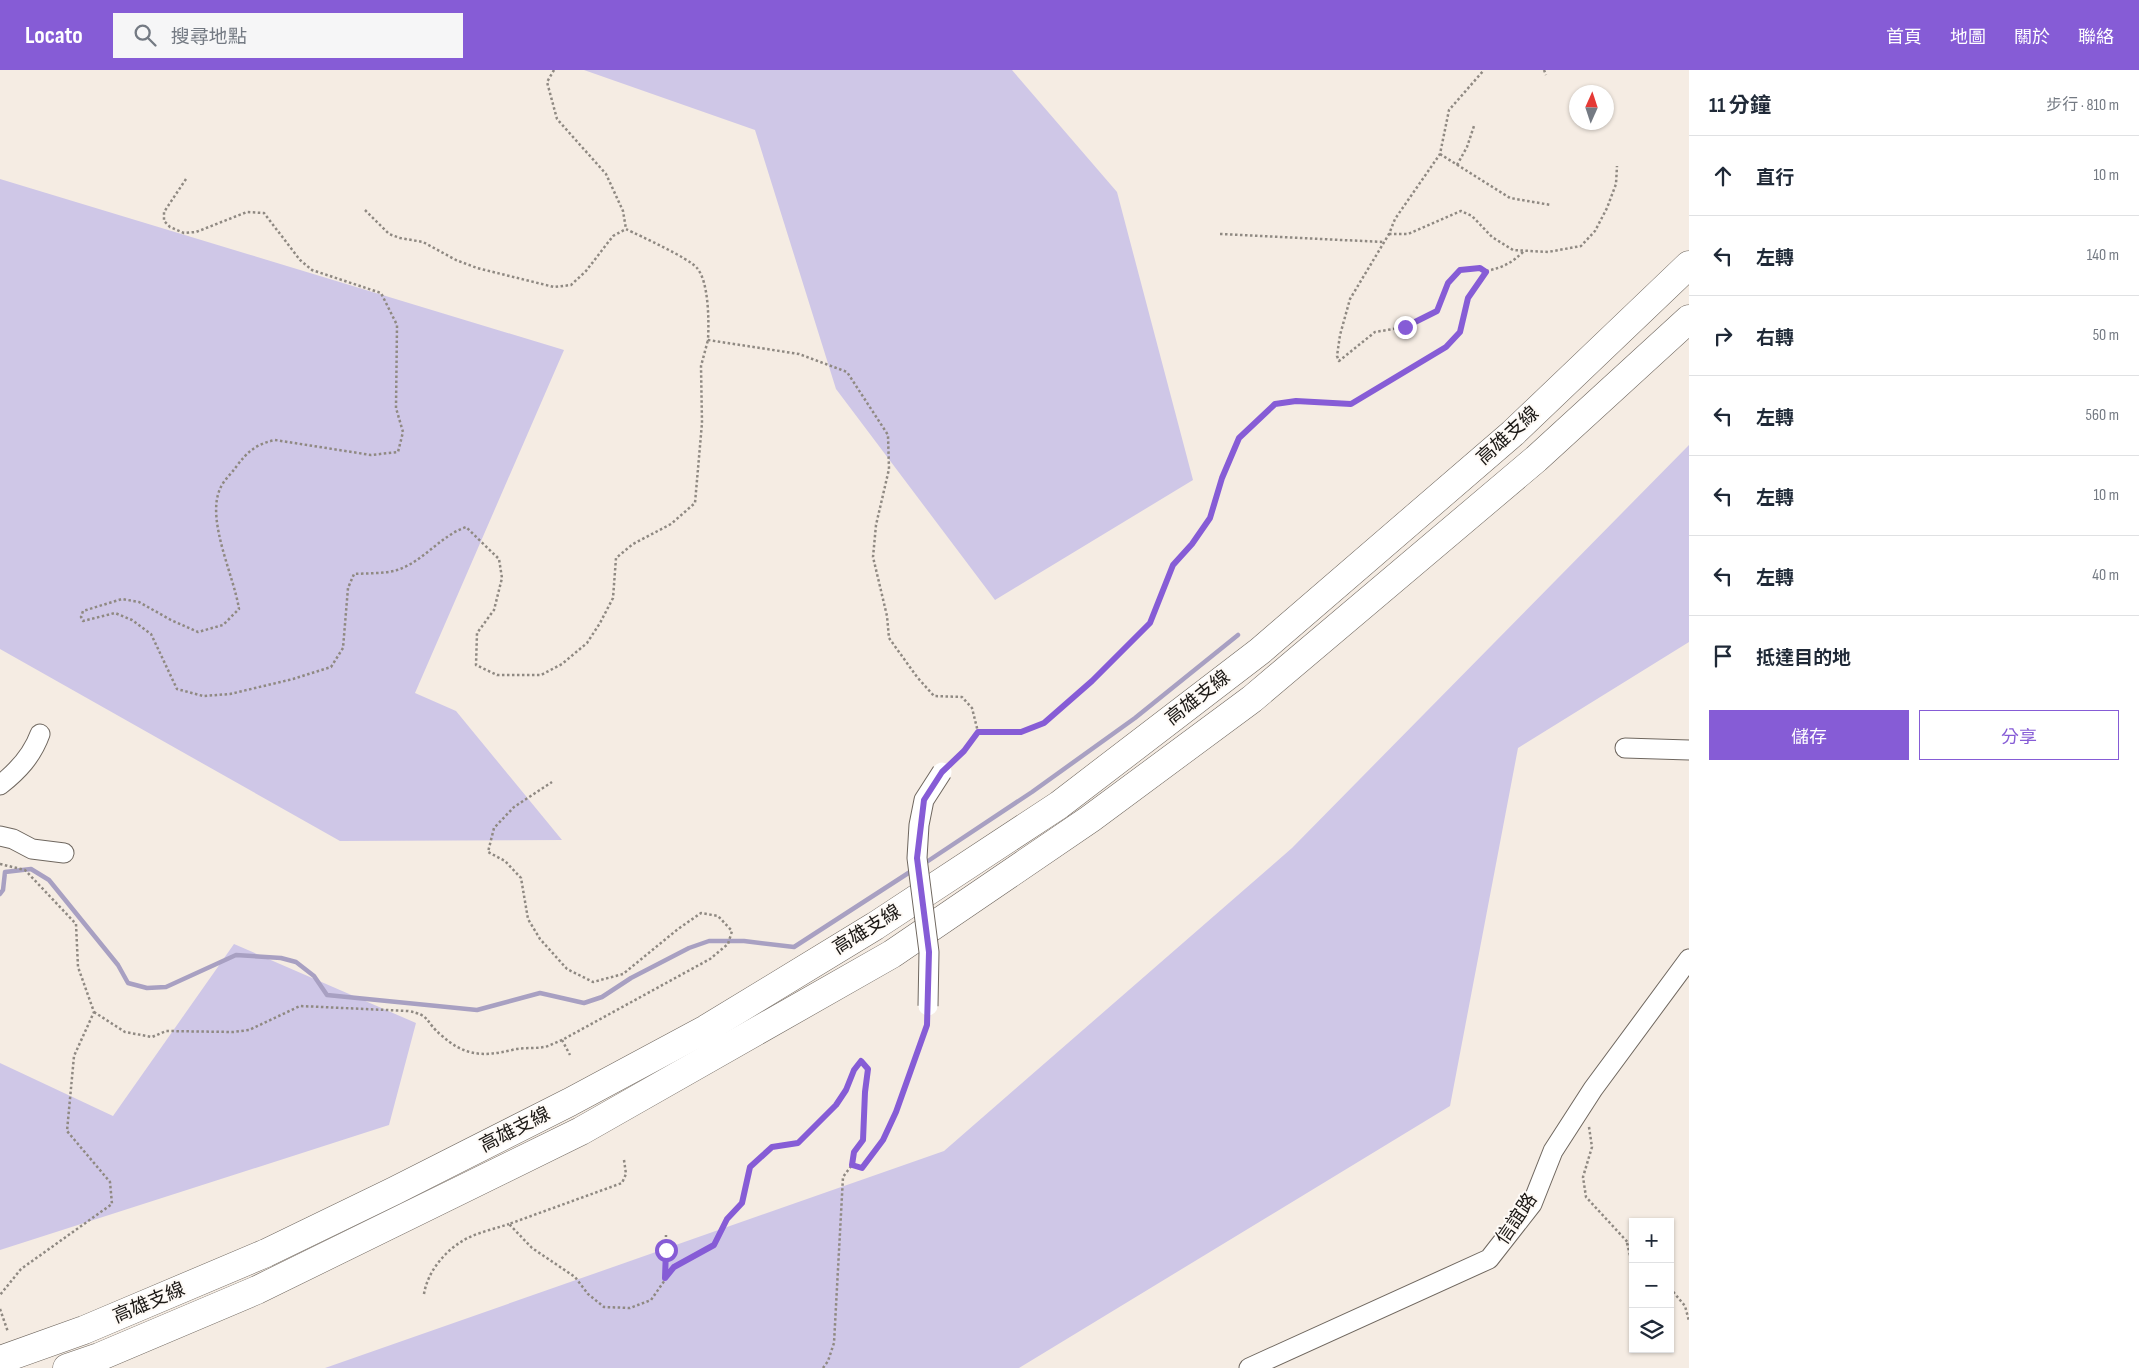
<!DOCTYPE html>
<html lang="zh-TW">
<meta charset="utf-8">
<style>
:root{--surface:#fff;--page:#f6f6f7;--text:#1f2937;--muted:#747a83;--line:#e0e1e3;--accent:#865cd6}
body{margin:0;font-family:"Sofia Sans Condensed","Noto Sans TC",sans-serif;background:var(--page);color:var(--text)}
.controls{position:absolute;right:15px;bottom:15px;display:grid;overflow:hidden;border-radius:0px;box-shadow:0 1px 4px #0004}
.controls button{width:45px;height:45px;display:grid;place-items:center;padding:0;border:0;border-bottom:1px solid var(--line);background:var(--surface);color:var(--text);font:25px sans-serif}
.compass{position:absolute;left:1569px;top:15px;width:45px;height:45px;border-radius:50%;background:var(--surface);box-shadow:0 1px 4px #0004;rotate:3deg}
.stop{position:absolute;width:15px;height:15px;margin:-11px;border:4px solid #865cd6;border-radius:50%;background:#fff}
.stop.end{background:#865cd6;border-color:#fff;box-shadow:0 1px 5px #0008}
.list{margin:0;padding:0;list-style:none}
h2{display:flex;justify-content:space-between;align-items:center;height:65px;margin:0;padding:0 20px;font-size:21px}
h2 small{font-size:16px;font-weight:400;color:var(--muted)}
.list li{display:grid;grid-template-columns:32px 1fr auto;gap:15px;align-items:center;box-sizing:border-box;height:80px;padding:0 20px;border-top:1px solid var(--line)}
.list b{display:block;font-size:19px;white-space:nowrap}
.list em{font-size:16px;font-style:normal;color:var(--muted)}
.actions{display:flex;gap:10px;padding:15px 20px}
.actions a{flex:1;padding:11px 0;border:1px solid var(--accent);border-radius:0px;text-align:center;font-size:18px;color:var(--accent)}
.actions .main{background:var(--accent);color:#fff}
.icon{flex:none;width:28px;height:28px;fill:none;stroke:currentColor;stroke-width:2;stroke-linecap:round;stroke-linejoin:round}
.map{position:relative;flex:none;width:1689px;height:1298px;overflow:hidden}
header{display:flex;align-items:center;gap:30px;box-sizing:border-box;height:70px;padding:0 25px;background:var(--accent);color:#fff}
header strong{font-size:24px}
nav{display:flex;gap:28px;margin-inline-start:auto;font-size:18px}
.search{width:350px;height:45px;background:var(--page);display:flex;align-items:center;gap:12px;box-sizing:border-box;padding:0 18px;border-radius:0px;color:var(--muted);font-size:19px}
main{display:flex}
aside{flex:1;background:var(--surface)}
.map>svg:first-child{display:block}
</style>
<header>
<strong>Locato</strong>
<div class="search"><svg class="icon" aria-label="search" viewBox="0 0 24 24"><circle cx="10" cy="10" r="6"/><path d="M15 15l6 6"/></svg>搜尋地點</div>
<nav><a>首頁</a><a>地圖</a><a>關於</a><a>聯絡</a></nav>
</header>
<main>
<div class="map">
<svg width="1689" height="1298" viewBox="0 0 1689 1298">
<rect width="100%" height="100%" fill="#f5ece3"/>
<!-- green -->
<g fill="#cfc7e7">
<polygon points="584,0 1012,0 1117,122 1193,410 995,530 836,319 755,60"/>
<polygon points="0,109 564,280 415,623 456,641 562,770 340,771 0,579"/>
<polygon points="1689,375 1689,572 1518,678 1450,1036 1019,1298 325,1298 944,1081 1292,778"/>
<polygon points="234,874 416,953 389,1055 0,1180 0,993 113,1046"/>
</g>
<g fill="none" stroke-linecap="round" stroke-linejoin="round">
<!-- stream -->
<g stroke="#a8a0c2" stroke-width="4.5">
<polyline points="922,795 1032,722 1135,648 1238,565"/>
<polyline points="0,824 3,820 5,802 31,799 49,810 118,895 128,913 147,918 166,917 236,885 281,888 296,892 314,906 327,925 477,940 540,923 584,933 602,927 631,908 689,878 709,871 744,871 794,877 913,800"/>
</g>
<defs>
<g id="minor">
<polyline points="1625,678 1689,680"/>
<path d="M0 715C18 701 32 686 40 664"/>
<polyline points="0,766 13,769 32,779 64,783"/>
<polyline points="1249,1298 1489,1189 1532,1134 1553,1081 1593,1019 1689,889"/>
</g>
<g id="highway">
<polyline points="0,1290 84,1260 266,1183 394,1121 570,1032 706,959 875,856 1059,735 1260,581 1513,363 1689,195"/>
<polyline points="67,1298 99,1287 257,1220 581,1061 892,884 1090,749 1252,629 1536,389 1689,249"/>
</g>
</defs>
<!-- minor casing -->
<use href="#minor" stroke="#6f675f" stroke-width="21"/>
<!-- highway casing -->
<use href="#highway" stroke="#6f675f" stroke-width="29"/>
<!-- path -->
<g stroke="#8f8982" stroke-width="2.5" stroke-dasharray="2.5 2.5" stroke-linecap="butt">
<path d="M554 0 547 12 557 49 606 104 623 141 626 159C640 166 689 188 697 198 709 212 709 252 708 270L799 284 847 302 888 365 889 399 876 455 873 487 887 546 889 568 917 607 934 626 962 627 972 638 978 662 964 681 952 692"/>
<polyline points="1544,0 1546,5"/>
<polyline points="1440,84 1510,128 1551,135"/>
<polyline points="1457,95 1467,77 1474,56"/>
<path d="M186 109 164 142V151L170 157 184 163 196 162 247 142 264 143 300 190 312 200 381 223 397 255 396 338 403 362 398 382 371 385 275 370C256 374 247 382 236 397 231 404 223 411 220 419 206 450 234 506 239 539L223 555 198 562 171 550 139 532 122 529 83 541 81 547 83 551 115 543 132 550 151 564 177 619 203 626 230 624 293 609 331 597 343 578 348 518 354 504C367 503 384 504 397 500 423 492 440 466 466 457L499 489 502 508 494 540 477 563 476 595 497 605H541L562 594 587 573 600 553 613 528 616 488 633 474 671 454 695 433 702 353 701 296 708 270"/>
<polyline points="365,140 389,164 400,168 423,172 456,190 477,198 554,217 571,215 586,201 613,166 626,159"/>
<polyline points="1220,164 1383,172"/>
<polyline points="1389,164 1408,164 1461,141 1472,146 1492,167 1513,180 1548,182 1581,176 1595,161 1607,138 1616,114 1617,96"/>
<path d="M1486 201C1502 198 1512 193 1524 181"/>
<polyline points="978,662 1021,662 1044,653 1092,611 1150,553 1173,495 1192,474 1210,449 1222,408 1239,368 1275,335 1296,331 1351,333 1446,277 1460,262 1467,228 1486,201 1480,198 1460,200 1448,213 1437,241 1405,257 1375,262 1339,291 1337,286 1340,265 1350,229 1389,164 1395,149 1440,84 1449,40 1484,0"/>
<polyline points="0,794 25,800 76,854 78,897 94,942 74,986 67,1061 110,1112 112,1134 21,1199 0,1225"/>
<path d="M94 942 125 962 152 967 166 961 233 962 249 960 300 936 408 941C431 945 425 952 441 965 464 986 483 987 512 980 522 977 533 979 544 977 550 976 556 972 562 970L710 889 728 874 732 861 718 846 701 843 678 859 623 904 593 912 567 899 540 869 528 849 521 808 505 791 488 782 494 758 514 737 552 712"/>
<polyline points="562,970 570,985"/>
<polyline points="1589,1057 1592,1077 1583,1107 1586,1127 1633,1178"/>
<polyline points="624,1090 626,1104 622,1113 509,1154 532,1178 575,1207 588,1224 604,1237 630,1238 651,1230 674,1197 714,1175 727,1149 742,1133 750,1097 773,1077 798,1073 836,1035 846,1020 853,1000 861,991 868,999 865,1022 863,1070 854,1082 853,1095 862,1098 883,1070 896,1042 927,952"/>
<polyline points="1627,1173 1633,1198"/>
<polyline points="665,1207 666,1165"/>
<polyline points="1670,1218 1685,1236 1689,1251"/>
<path d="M424 1224C428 1199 449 1176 472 1166 484 1161 497 1158 509 1154"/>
<polyline points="0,1239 8,1262"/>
<polyline points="823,1298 828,1291 834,1273 843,1107 852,1095"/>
</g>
<!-- minor -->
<use href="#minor" stroke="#fff" stroke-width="19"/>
<!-- highway -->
<use href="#highway" stroke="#fff" stroke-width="28"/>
<defs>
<polyline id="minor-bridge" points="928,936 929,882 917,788 919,755 924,730 942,702"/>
</defs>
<!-- minor-bridge casing -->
<use href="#minor-bridge" stroke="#6f675f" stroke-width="21" stroke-linecap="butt"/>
<!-- minor-bridge -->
<use href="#minor-bridge" stroke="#fff" stroke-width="19"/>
</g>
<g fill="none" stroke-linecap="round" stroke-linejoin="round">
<!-- route -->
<polyline stroke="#865cd6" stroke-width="6" points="666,1180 665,1208 674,1197 714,1175 727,1149 742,1133 750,1097 772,1077 798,1073 836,1035 846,1020 854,1000 861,991 868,999 865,1022 863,1070 854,1082 852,1095 862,1098 883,1070 896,1042 927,955 929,882 917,788 924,730 942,702 964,681 978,662 1021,662 1044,653 1092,611 1150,553 1173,495 1192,474 1210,448 1222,408 1239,368 1275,334 1296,331 1351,334 1446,277 1460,262 1468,228 1486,202 1480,198 1460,200 1448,213 1437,241 1405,257"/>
</g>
<g text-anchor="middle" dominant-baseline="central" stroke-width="4" stroke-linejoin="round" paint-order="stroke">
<!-- street labels -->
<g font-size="19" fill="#1b1815" stroke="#fefaf6">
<text transform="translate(1508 366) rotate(-42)">高雄支線</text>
<text transform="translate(1198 628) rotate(-38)">高雄支線</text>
<text transform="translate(867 860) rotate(-32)">高雄支線</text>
<text transform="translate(515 1060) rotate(-27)">高雄支線</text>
<text transform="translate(1517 1149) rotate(-56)">信誼路</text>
<text transform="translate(149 1233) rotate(-23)">高雄支線</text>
</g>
</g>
</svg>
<div class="controls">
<button>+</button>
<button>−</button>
<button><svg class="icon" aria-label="layers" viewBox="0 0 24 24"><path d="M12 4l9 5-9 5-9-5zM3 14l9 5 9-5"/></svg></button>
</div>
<svg class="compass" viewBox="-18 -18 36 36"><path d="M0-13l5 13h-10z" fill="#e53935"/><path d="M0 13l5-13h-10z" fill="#747a83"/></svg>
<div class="stop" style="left:666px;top:1180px"></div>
<div class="stop end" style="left:1405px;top:257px"></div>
</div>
<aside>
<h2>11 分鐘<small>步行 · 810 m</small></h2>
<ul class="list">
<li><svg class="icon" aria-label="ahead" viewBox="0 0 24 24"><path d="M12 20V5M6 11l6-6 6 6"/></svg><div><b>直行</b></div><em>10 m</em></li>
<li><svg class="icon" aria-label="left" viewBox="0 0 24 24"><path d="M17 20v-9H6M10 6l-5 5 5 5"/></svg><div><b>左轉</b></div><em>140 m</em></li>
<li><svg class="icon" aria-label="right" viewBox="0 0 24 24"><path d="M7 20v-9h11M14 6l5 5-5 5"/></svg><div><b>右轉</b></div><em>50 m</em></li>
<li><svg class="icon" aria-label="left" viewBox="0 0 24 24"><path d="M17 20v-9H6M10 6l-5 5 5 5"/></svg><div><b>左轉</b></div><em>560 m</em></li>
<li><svg class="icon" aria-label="left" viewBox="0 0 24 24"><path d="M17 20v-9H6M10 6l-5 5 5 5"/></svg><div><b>左轉</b></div><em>10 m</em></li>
<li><svg class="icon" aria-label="left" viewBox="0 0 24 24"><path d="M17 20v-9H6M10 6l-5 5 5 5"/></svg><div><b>左轉</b></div><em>40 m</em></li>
<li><svg class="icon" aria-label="arrive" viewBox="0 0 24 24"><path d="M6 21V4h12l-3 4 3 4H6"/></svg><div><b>抵達目的地</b></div></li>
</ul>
<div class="actions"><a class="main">儲存</a><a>分享</a></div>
</aside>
</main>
